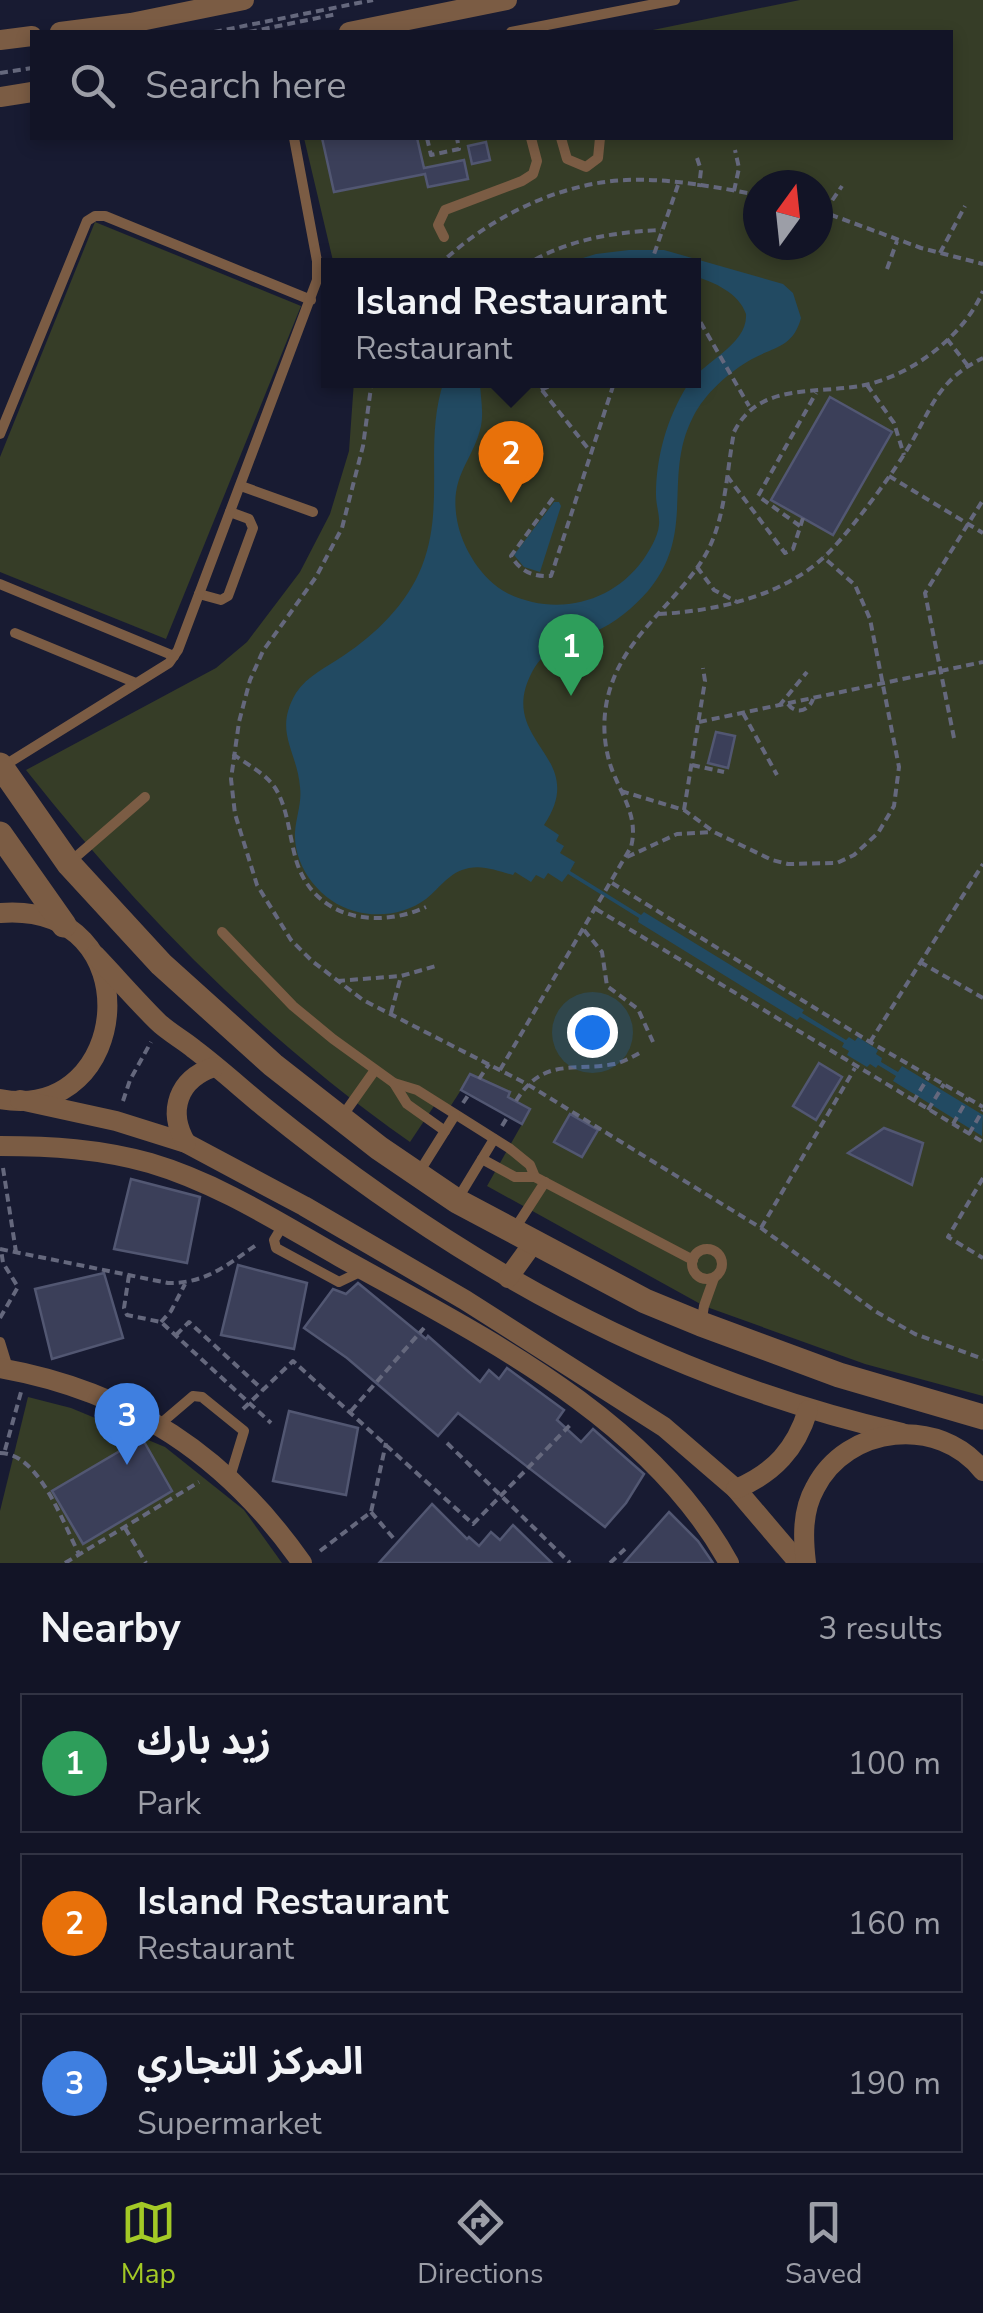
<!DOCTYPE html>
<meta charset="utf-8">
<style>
:root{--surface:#121426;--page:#1f2132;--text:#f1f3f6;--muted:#9c9ea7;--line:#313343;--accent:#a3c926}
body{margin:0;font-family:"Nunito Sans","Noto Sans Arabic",sans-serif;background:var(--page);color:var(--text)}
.compass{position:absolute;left:743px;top:170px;width:90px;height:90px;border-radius:50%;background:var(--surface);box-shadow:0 5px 15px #0003;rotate:15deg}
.you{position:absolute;left:592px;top:1032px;width:35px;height:35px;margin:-25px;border:8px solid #fff;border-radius:50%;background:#1a73e8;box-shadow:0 0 0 15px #1a73e833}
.badge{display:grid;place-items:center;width:65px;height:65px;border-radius:50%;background:var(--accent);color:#fff;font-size:32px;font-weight:700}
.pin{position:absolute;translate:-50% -82px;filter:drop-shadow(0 2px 5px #0008)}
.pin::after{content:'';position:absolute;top:52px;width:35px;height:30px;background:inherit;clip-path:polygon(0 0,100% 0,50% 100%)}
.popup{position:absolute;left:321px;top:258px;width:380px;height:130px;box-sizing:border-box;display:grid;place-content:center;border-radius:0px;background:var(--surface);filter:drop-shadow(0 2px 8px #0005);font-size:32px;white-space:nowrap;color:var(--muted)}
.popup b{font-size:38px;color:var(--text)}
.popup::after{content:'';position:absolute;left:50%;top:100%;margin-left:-20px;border:20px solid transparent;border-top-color:var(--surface)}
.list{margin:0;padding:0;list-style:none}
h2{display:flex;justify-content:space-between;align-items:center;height:130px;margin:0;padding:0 40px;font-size:42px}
h2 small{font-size:32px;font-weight:400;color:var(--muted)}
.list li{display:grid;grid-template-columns:65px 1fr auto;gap:30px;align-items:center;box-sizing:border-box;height:140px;margin:0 20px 20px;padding:0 20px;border:2px solid var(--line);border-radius:0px}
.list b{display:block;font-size:38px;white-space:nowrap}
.list p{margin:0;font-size:32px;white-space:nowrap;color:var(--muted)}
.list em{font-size:32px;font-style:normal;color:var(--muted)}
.icon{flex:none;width:55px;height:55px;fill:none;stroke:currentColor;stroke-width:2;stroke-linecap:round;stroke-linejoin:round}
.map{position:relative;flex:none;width:983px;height:1563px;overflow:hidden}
.search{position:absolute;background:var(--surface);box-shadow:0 5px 15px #0003;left:30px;right:30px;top:30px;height:110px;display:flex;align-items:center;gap:25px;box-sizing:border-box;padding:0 35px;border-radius:0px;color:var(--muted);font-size:38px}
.sheet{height:610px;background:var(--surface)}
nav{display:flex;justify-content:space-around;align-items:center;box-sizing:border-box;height:140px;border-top:2px solid var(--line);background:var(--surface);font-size:28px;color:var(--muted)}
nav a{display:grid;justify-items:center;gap:5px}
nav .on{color:var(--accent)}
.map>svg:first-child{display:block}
</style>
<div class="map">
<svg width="983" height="1563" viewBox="0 0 983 1563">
<rect width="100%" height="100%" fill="#181b32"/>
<!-- green -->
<g fill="#363d27" fill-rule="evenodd">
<path d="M800 0H983V1396L865 1364 704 1306 487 1186 522 1124 461 1090 450 1107 438 1100 410 1142C263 1039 137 911 26 770L216 668 247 642 300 572 330 514 349 451 354 381 694 380V266L334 265 304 138H950V32H643ZM758 185H818V245H758Z"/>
<polygon points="95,222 301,306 166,639 0,572 0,457"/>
<polygon points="28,1397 71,1408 165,1447 244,1510 282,1563 0,1563 0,1511"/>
</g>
<!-- water -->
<g fill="#224a62">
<path d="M629 250H664L783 284 793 293 801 318C793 347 776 346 752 359 729 372 705 393 693 417 662 477 697 533 648 591 634 607 614 624 594 632 568 642 546 646 532 672 495 743 591 755 544 825L559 835 556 841 564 846 560 853 575 862 570 871 641 915 644 912 804 1010 802 1013 846 1040 849 1037 855 1041 858 1037 878 1050 876 1054 882 1058 881 1062 898 1072 902 1066 983 1115 982 1136 893 1081 896 1076 878 1065 876 1068 870 1064 867 1067 847 1055 849 1051 842 1047 844 1043 800 1017 797 1020 638 922 639 918 568 874 562 882 548 873 544 879 536 875 531 882 515 872 513 875C498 871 484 865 469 868 449 872 441 887 426 899 406 914 378 918 354 911 321 902 293 867 295 832 296 817 302 803 300 787 297 750 273 732 296 693 307 676 327 667 343 656 376 634 407 604 422 566 446 505 423 442 444 381H480C480 396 484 410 481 426 473 462 449 475 457 520 462 548 482 580 507 593 556 617 612 603 643 560 649 551 658 537 659 525 660 516 656 505 656 495 656 457 667 418 687 386 703 361 748 345 746 314 739 293 714 282 694 276V266L560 265 596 254Z"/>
<polygon points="554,502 559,502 561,506 540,572 524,567 514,555"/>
</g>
<!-- building -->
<g fill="#3b3f59" stroke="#525772" stroke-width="2.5">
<polygon points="322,138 417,138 424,168 464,160 468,179 428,187 425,174 334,192"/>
<polygon points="486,142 490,160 472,164 468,146"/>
<polygon points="830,397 892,432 833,535 771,500"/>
<polygon points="716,732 735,736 728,768 708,763"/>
<polygon points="819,1063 842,1077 816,1120 793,1106"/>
<polygon points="470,1074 510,1092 508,1097 530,1109 522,1124 461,1090"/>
<polygon points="570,1114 598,1130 582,1157 554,1142"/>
<polygon points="884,1128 923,1143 912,1185 848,1153"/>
<polygon points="131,1179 200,1197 187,1263 114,1249"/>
<polygon points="238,1265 307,1283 294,1349 221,1335"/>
<polygon points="104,1273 123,1338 52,1359 35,1289"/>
<polygon points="358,1283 426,1339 428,1336 480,1382 489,1370 499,1379 507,1368 564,1410 557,1420 581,1442 593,1429 644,1474 626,1503 605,1527 458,1413 438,1436 347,1358 304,1328 333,1289 346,1294"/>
<polygon points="289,1411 358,1428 346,1495 273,1481"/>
<polygon points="142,1438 172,1491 83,1544 52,1491"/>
<polygon points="432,1504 467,1539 469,1537 479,1546 491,1532 500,1540 513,1525 552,1563 379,1563"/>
<polygon points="669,1512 698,1541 713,1563 624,1563"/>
</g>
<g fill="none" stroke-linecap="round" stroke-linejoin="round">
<!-- path -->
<g stroke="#65687d" stroke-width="4" stroke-dasharray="8 5" stroke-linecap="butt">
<polyline points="214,32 373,0"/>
<polyline points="249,32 337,14"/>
<polyline points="0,73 32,68"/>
<polyline points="427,138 431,155 459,149 457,138"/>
<polyline points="697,158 701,170 699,187"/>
<polyline points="734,191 739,168 735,150"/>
<polyline points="818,210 921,248 983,264"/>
<polyline points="825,211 842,186"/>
<polyline points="940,253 965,206"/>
<path d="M438 266C486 219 558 183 626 180 668 178 716 187 758 195"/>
<path d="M524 266C565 240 613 232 661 230"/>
<polyline points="650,266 678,185"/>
<polyline points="887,269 897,241"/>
<polyline points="694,311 749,406"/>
<polyline points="947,339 968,366"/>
<polyline points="372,380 363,446 342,528 316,577 263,651 250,680 239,722 231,779 235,814 257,885 291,940 312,961 363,1000 527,1084 761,1228 875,1311 915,1334 983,1359"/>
<polyline points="534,380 590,451"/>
<polyline points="867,385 894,423 904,455"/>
<polyline points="541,390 563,380"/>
<polyline points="727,476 785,553 793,549 803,518"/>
<polyline points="889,476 983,533"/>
<path d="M553 498 511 556C521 572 533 577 551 576L615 380"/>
<polyline points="800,526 758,496 816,393"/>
<polyline points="697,567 714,590 737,602"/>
<path d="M659 614C715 611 780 597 823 558 845 538 886 483 903 456 931 414 933 382 983 358"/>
<path d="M788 704C796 715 809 711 813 699"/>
<polyline points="779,706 807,672"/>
<polyline points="743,713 777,775"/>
<polyline points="699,722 983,662"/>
<polyline points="954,738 925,593 983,500"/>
<path d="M233 754C249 766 271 776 279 795 289 816 290 841 297 863 316 920 378 929 426 907"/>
<polyline points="692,765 724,772"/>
<polyline points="621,791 684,810 714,832 772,860 788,864 837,863 854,855 878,833 894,806 899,767 870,619 855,585 823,557"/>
<polyline points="684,810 705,681 703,668"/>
<polyline points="627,857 677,834 712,832"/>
<polyline points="612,883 870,1042 983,1107"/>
<polyline points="596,909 983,1142"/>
<polyline points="584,930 602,952 607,986 638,1009 653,1042"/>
<polyline points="920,962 983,998"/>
<polyline points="337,981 401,976 436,966"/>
<polyline points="391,1013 401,976"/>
<polyline points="870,1042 983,864"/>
<path d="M500 1070 631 847C639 816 621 795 611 767 602 740 602 710 612 683 629 634 676 602 703 559 726 522 726 474 734 432 759 381 818 395 865 385 912 375 964 336 983 291"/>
<polyline points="479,1079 489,1064"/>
<polyline points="123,1101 130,1080 151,1042"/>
<path d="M516 1101C543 1057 572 1072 614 1064 624 1062 634 1056 643 1051"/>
<polyline points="913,1102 929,1076"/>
<polyline points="463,1103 469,1094"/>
<polyline points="928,1110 944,1084"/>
<polyline points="953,1124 968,1098"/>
<polyline points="502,1126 508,1116"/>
<polyline points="969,1134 983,1110"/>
<polyline points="3,1168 16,1252"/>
<polyline points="983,1178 948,1237 983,1258"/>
<polyline points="761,1228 855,1068"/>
<path d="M0 1249 168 1283C206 1284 230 1263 259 1243"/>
<polyline points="129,1275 124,1308 127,1315 161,1322 271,1423"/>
<polyline points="0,1318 18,1287 3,1263 1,1249"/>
<polyline points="161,1322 171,1311 185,1284"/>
<polyline points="176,1335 189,1322 263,1390"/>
<polyline points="243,1409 293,1361 473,1524 573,1422"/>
<polyline points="351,1411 424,1328"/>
<polyline points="447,1443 570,1563"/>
<polyline points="5,1450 21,1392"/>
<path d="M0 1453C39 1453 63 1523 79 1554"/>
<polyline points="371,1512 395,1540"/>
<polyline points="125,1528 146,1563"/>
<polyline points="320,1551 371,1512 386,1443"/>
<polyline points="65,1563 199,1482"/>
<polyline points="610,1563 625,1549"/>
</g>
<!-- service -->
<g stroke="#7b5c44" stroke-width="10">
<polyline points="511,32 675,0"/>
<polyline points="561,138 567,159 586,167 598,158 600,138"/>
<polyline points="444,237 438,225 445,210 522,181 533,174 537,161 531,138"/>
<polyline points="0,434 87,221 95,216 105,216 311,300"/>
<polyline points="241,486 313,512"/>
<polyline points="0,584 174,656"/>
<polyline points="199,594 221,600 228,596 253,528 249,519 230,512"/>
<polyline points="15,633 136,683"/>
<polyline points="2,767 169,663 178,650 317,280 317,261 294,138"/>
<polyline points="70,862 145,797"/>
<polyline points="222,932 293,1006 333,1039 394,1083 417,1090 509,1148 530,1165 535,1177"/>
<polyline points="394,1083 407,1104 445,1131"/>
<polyline points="341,1118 375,1070"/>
<polyline points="482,1159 515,1177 535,1177 693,1260"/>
<polyline points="418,1174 455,1115"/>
<polyline points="457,1200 494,1139"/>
<polyline points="283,1225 274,1240 276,1248 339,1282 362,1271"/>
<polyline points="514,1230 545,1182"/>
<circle cx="707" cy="1264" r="15"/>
<polyline points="701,1324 704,1306 714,1278"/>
<polyline points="0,1342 8,1368"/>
<polyline points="159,1425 193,1396 202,1397 244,1431 230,1477"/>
</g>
<!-- minor -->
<g stroke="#7b5c44" stroke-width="20">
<polyline points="60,32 131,23 244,0"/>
<polyline points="349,32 507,0"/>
<polyline points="0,40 32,36"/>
<polyline points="0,97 32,92"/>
<path d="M0 913C153 901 133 1124 0 1099"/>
<path d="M95 955C116 977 136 1000 157 1021 168 1032 182 1039 194 1049 218 1067 241 1088 264 1107 458 1264 658 1377 902 1433"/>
<polyline points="20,1100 116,1121 186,1143 304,1206 465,1300 664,1427 736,1489 799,1563"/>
<path d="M186 1143C167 1111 178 1079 214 1067"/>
<path d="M0 1146C51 1146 100 1149 150 1163 218 1183 280 1223 340 1257 481 1336 648 1416 729 1563"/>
<polyline points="508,1278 534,1242"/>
<path d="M0 1368C130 1391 227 1456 302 1563"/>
<path d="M736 1489C774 1473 796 1449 808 1410"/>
<path d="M806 1563C803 1538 802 1511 815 1488 847 1425 939 1415 983 1471"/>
</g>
<!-- tertiary -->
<g stroke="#7b5c44" stroke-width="25">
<polyline points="0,765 69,864 161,964 273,1065 379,1148 457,1201 645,1301 701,1324 839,1375 983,1417"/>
<polyline points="0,834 64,925"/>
</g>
</g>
</svg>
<svg class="compass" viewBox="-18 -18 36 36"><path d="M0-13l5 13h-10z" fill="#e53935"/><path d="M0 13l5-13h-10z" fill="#9c9ea7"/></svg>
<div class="you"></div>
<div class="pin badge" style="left:571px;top:696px;background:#2e9e5b">1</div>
<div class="pin badge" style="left:511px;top:503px;background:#e8710a">2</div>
<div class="popup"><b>Island Restaurant</b>Restaurant</div>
<div class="pin badge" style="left:127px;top:1465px;background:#3f7fe0">3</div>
<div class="search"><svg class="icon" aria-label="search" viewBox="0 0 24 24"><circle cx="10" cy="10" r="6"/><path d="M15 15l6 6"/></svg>Search here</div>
</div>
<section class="sheet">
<h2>Nearby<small>3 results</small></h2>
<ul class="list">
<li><span class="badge" style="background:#2e9e5b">1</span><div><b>زيد بارك</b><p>Park</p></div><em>100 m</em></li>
<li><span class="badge" style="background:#e8710a">2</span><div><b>Island Restaurant</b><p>Restaurant</p></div><em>160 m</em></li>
<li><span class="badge" style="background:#3f7fe0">3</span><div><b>المركز التجاري</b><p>Supermarket</p></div><em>190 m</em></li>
</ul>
</section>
<nav>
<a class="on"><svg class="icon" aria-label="map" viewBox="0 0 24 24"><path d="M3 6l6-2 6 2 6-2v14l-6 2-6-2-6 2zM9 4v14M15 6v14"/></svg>Map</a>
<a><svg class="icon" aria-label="directions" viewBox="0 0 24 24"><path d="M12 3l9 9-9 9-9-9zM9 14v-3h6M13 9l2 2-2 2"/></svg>Directions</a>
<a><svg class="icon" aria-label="saved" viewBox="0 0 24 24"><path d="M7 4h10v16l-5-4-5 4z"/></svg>Saved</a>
</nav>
